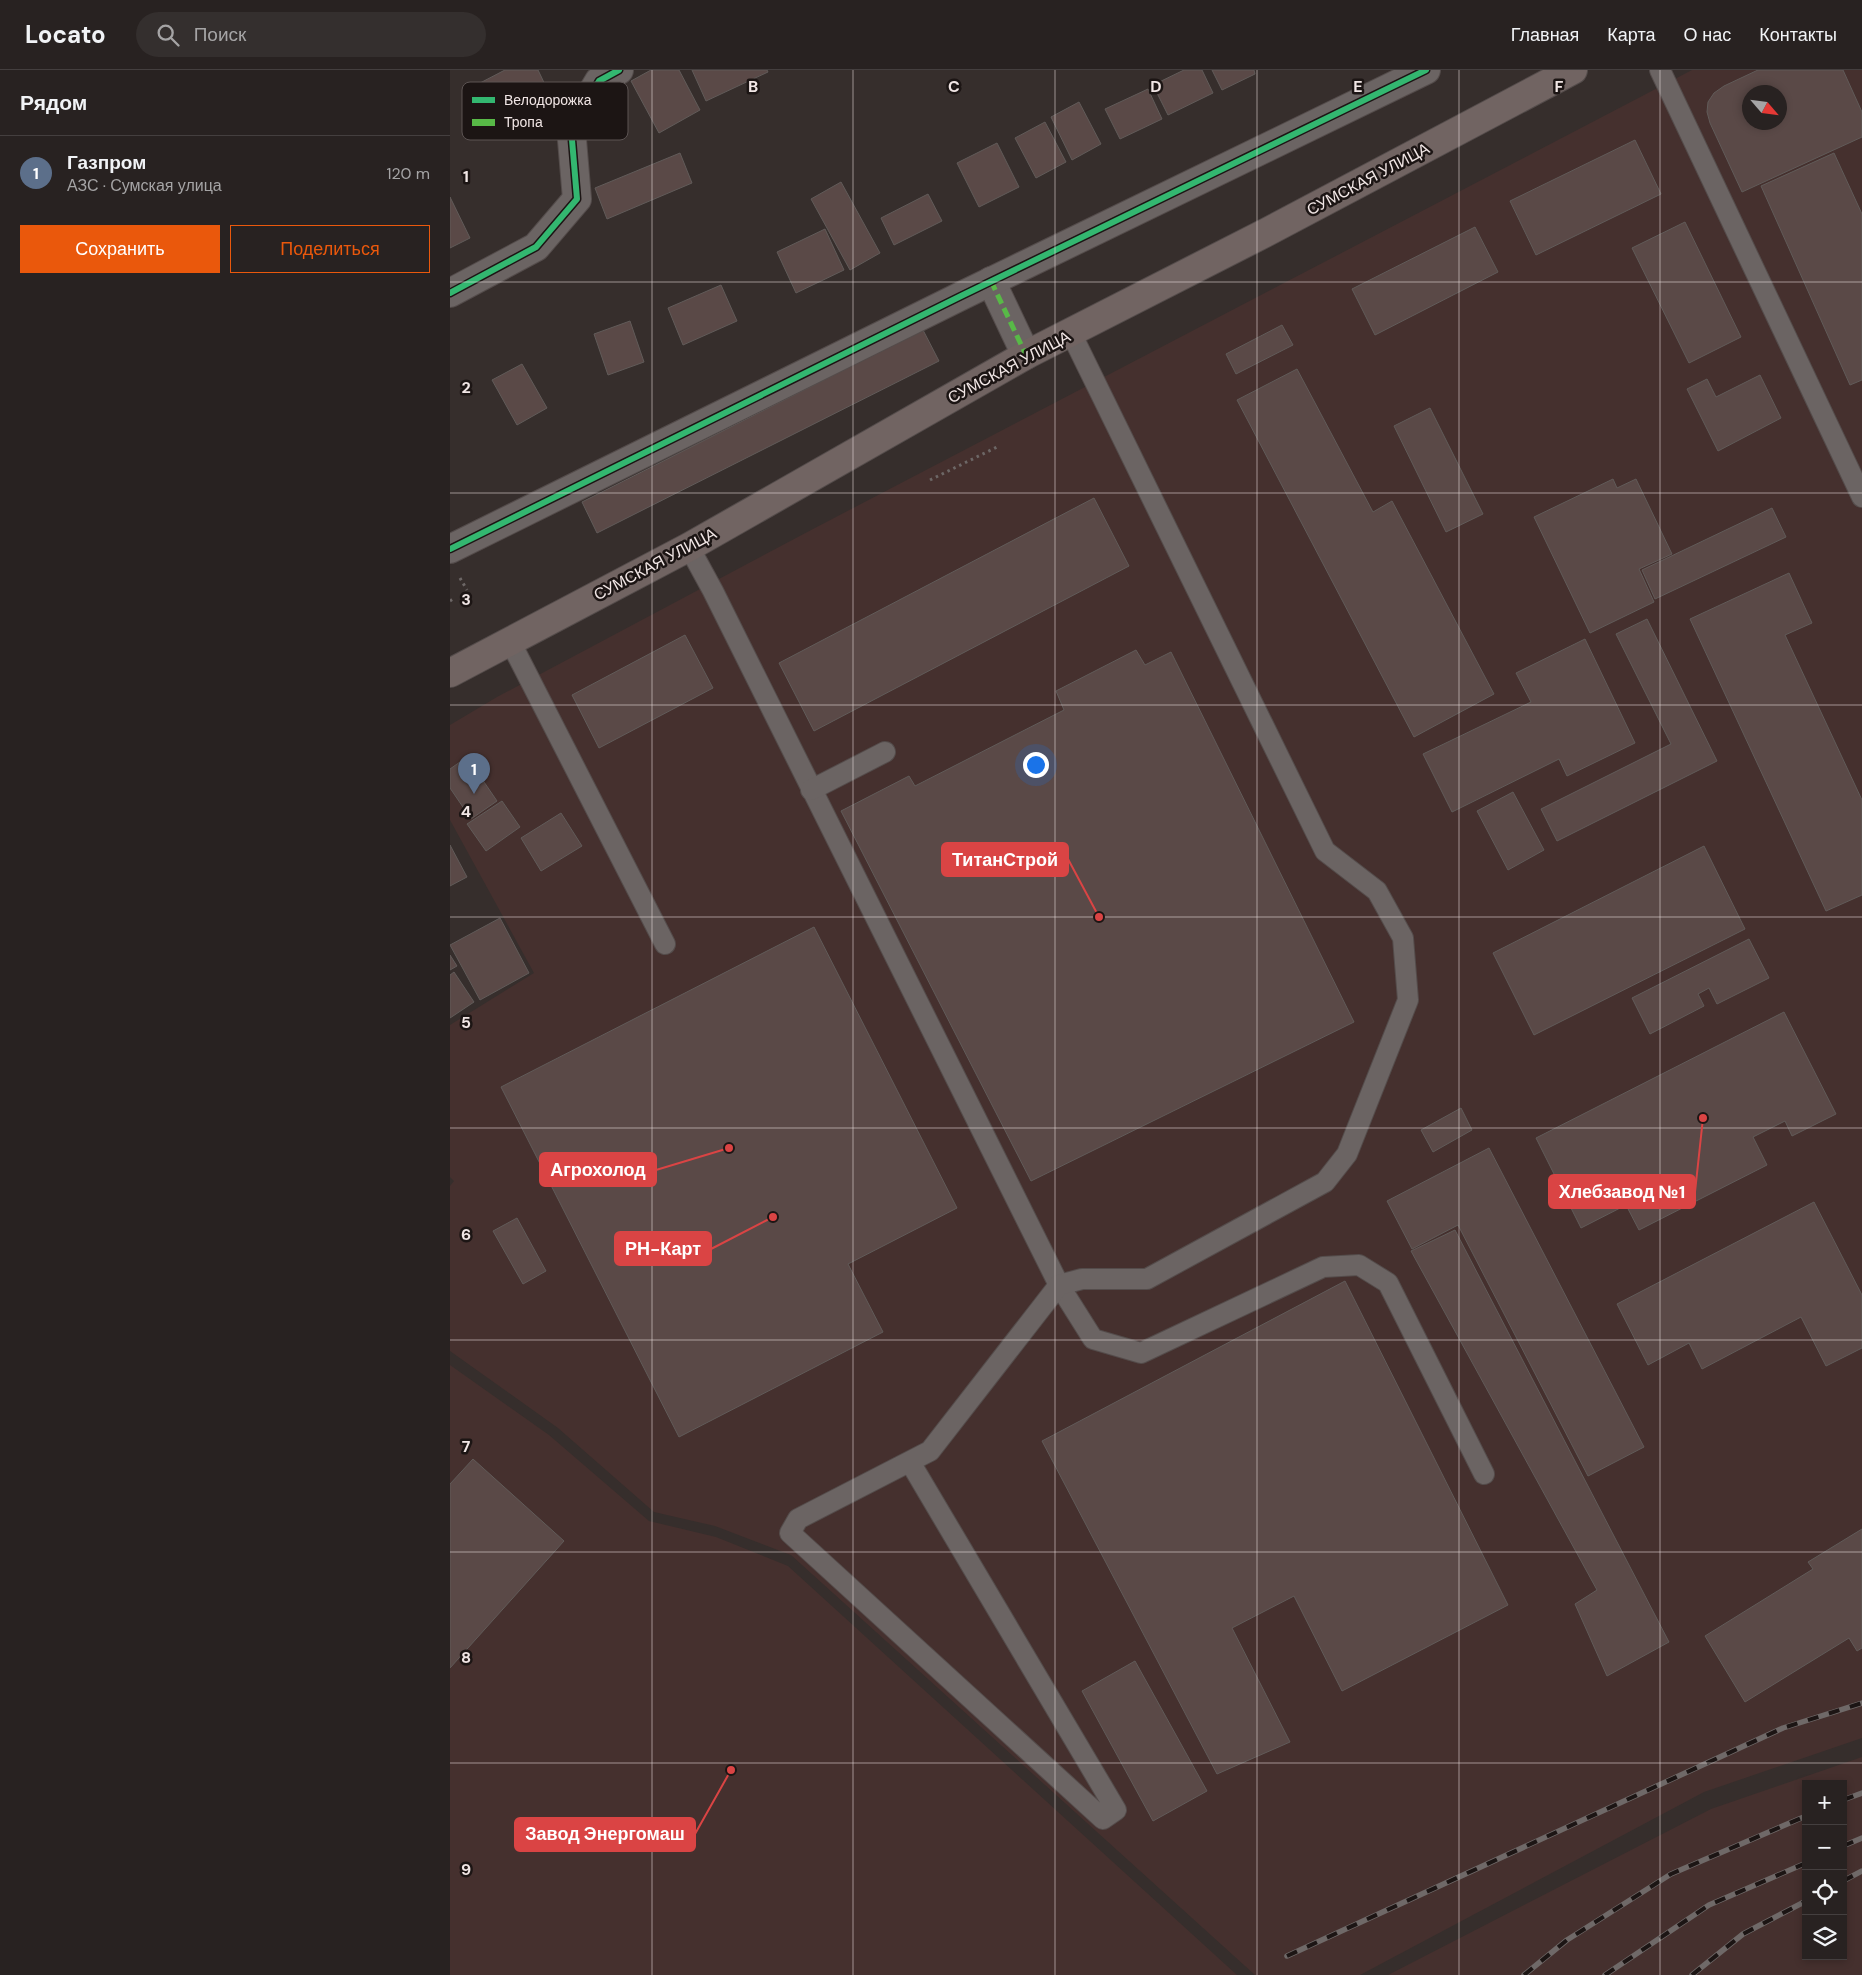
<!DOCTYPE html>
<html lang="ru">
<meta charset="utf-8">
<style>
:root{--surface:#282221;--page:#342f2e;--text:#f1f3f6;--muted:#a5a4a5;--line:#443f3f;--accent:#ea580c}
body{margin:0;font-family:"DM Sans",sans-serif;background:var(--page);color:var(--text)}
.controls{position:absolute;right:15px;bottom:15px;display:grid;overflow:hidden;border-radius:0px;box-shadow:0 2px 8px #0003}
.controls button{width:45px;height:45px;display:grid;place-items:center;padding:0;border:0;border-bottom:1px solid var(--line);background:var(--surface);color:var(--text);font:25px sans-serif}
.compass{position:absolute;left:1292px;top:15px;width:45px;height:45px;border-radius:50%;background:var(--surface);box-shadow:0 2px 8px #0003;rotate:118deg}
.you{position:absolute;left:585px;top:694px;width:18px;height:18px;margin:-12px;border:4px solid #fff;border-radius:50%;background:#1a73e8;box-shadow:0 0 0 8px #1a73e833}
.badge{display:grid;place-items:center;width:32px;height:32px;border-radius:50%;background:var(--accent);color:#fff;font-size:16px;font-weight:700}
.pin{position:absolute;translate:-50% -41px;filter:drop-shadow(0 1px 2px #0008)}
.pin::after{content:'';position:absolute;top:26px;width:18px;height:15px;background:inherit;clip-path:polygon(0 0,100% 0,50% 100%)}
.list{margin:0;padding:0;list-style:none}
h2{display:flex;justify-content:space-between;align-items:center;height:65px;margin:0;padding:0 20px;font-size:21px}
h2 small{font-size:16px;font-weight:400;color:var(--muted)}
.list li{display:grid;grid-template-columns:32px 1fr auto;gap:15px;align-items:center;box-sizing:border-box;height:75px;padding:0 20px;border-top:1px solid var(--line)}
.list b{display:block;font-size:19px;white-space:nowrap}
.list p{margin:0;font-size:16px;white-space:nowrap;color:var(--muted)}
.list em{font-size:16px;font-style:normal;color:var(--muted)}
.actions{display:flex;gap:10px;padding:15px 20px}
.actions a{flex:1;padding:11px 0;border:1px solid var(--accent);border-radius:0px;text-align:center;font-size:18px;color:var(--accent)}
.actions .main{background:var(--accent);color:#fff}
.icon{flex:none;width:28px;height:28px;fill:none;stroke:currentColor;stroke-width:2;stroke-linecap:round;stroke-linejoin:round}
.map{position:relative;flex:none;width:1412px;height:1905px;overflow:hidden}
header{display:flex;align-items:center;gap:30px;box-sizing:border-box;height:70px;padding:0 25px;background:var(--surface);border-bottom:1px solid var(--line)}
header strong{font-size:24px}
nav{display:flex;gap:28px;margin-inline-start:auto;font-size:18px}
.search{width:350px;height:45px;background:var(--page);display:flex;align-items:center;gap:12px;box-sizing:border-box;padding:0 18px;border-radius:28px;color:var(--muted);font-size:19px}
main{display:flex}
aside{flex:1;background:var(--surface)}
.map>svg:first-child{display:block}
</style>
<header>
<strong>Locato</strong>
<div class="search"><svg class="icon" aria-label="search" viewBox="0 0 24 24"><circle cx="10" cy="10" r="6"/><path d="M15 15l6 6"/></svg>Поиск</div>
<nav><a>Главная</a><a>Карта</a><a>О нас</a><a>Контакты</a></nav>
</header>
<main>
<aside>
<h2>Рядом<small></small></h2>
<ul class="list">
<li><span class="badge" style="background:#5c6f8a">1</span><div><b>Газпром</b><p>АЗС · Сумская улица</p></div><em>120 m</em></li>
</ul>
<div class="actions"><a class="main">Сохранить</a><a>Поделиться</a></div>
</aside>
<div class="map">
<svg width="1412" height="1905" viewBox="0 0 1412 1905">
<rect width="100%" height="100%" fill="#362e2c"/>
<!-- built -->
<g fill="#45302e" fill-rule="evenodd">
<path d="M1242 0H1412V1668L1254 1722 910 1905H805L341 1485 265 1456 204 1442 108 1358 0 1281V1116L4 1111 0 1107V955L84 903 0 750V655L47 627 363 459ZM1300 22H1330V52H1300Z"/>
<polygon points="0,1295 99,1365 199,1451 266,1467 338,1496 787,1905 0,1905"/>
<path d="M1412 1687V1905H938L1261 1739ZM1356 1714H1393V1886H1356Z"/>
</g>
<!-- building -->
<g fill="#5a4947" stroke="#615b59" fill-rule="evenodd">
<polygon points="55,0 88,0 99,23 48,49 30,13"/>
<polygon points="201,0 229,0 250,40 209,63 181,11"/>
<polygon points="242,0 317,0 318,2 256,31"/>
<polygon points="734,0 752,0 763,23 718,45 703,15"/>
<polygon points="762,0 804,0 805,4 772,20"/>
<path d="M1308 0H1393L1412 42V67L1292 122 1260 53 1257 42 1258 32 1264 23 1274 16ZM1300 22H1330V52H1300Z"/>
<polygon points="698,19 712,49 670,69 655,39"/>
<polygon points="629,32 651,74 622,90 601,47"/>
<polygon points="595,52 616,92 586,108 565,68"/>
<polygon points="1185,70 1211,124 1086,185 1060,131"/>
<polygon points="547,73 569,117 529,137 507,93"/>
<polygon points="230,83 242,113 157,149 145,118"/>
<polygon points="1384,83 1412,144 1412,310 1400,315 1311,116"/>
<polygon points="391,112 430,183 400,200 361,129"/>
<polygon points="478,124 492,151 444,175 431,148"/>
<polygon points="0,127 20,168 0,178"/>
<polygon points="1235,152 1291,267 1239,293 1182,178"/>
<polygon points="1025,157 1048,202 925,265 902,219"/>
<polygon points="375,159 394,200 346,223 327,182"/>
<polygon points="271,215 287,251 233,275 218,238"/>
<polygon points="180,251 194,292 158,305 144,264"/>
<polygon points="832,255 843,275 786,304 776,284"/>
<polygon points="473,260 489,291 147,463 132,432"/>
<polygon points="72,294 97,338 67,355 42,310"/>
<polygon points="847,299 923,442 942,431 1044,624 964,667 787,330"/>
<polygon points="1310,305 1331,348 1268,381 1237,319 1257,309 1266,327"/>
<polygon points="980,338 1033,444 996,462 944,356"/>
<polygon points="1163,409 1167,418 1186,409 1222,484 1189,499 1204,532 1140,563 1084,447"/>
<polygon points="644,428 679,496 364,661 329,593"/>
<polygon points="1322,438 1336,467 1205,529 1192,500"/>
<polygon points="1339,503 1362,553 1335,565 1412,730 1412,825 1376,841 1240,549"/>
<polygon points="1197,549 1267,691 1107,771 1091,739 1221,674 1166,564"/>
<polygon points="235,565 263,618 149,678 122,625"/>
<polygon points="1135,569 1185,673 1117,706 1109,689 1002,742 973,684 1081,632 1066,603"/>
<polygon points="686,580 695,595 721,582 904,952 581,1111 391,741 459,706 465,716 614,640 606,621"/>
<polygon points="17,687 47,731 21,749 0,718 0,699"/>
<polygon points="1063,722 1094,780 1058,800 1027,741"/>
<polygon points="52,731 70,757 36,781 17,754"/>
<polygon points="111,743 132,776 91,801 71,768"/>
<polygon points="0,775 17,807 0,816"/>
<polygon points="1254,776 1295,859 1084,965 1043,883"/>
<polygon points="50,848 79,903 30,930 0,875"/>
<polygon points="364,857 507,1138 398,1194 433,1262 229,1367 51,1017"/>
<polygon points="1299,869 1319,908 1267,934 1259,918 1248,924 1254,936 1200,964 1182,928"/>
<polygon points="0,885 7,896 0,900"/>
<polygon points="4,902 24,932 0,948 0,905"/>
<polygon points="1334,942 1386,1044 1342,1066 1335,1051 1303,1067 1317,1095 1189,1160 1176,1135 1131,1158 1086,1068"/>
<polygon points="1011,1038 1022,1060 983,1082 971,1060"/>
<polygon points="1039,1078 1194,1377 1138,1406 1008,1155 962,1179 937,1131"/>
<polygon points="1364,1132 1412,1225 1412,1278 1376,1296 1351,1247 1252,1299 1239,1273 1198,1295 1167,1234"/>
<polygon points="67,1148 96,1201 73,1214 43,1161"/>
<polygon points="1005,1160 1219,1572 1157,1606 1125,1534 1147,1520 961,1181"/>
<polygon points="895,1211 1058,1535 892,1621 844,1526 782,1558 840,1672 767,1704 592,1371"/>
<polygon points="23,1389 114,1471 0,1598 0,1414"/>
<polygon points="1412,1459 1412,1578 1407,1581 1399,1568 1295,1632 1255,1566 1363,1499 1358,1492"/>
<polygon points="685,1591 757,1721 703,1751 632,1621"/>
</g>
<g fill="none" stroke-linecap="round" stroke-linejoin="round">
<defs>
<g id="lane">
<polyline points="1210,0 1412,427"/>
<polyline points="239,477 263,521 609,1215 643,1269 691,1283 873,1197 909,1195 938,1213 1034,1404"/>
<polyline points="60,571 215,874"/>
<polyline points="361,720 435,682"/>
<polyline points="460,1392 666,1740 653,1749 340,1463 348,1449 480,1381 609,1215 632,1209 697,1209 875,1112 897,1084 958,930 953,868 927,821 875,781 621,263"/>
</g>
<g id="street">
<polyline points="541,211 576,285"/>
<polyline points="0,223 86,177 127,129 121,58 149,11 169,0"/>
<polyline points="0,479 511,226 976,0"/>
</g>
<polyline id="primary" points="0,603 239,477 576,285 817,162 1123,0"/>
</defs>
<!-- lane casing -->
<use href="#lane" stroke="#544c4b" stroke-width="22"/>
<!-- street casing -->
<use href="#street" stroke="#544c4b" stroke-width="30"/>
<!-- primary casing -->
<use href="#primary" stroke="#544c4b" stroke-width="30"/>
<!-- path -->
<g stroke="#6d6766" stroke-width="3" stroke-dasharray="2.5 4" stroke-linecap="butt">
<polyline points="480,410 547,377"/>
<polyline points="10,508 17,520"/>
<polyline points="0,531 3,529"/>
</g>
<!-- lane -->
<use href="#lane" stroke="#6b6463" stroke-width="20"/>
<!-- street -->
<use href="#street" stroke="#6b6463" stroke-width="28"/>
<!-- primary -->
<use href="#primary" stroke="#716462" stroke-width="28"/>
<defs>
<g id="rail">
<polyline points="1393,1730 1412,1723"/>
<polyline points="1393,1776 1412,1768"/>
<polyline points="1393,1811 1412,1801"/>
<polyline points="837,1886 1333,1658 1412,1633"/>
<polyline points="1074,1905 1117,1870 1221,1804 1356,1746"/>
<polyline points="1155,1905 1259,1835 1356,1793"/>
<polyline points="1242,1905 1293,1864 1356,1831"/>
</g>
</defs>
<!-- rail casing -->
<use href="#rail" stroke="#6f6968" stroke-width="5.5"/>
<!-- rail -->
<use href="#rail" stroke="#1c1514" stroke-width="4" stroke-dasharray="11" stroke-linecap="butt"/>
<!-- quiet -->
<polyline stroke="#58b947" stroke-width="5" stroke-dasharray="10 5" stroke-linecap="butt" points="541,211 576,285"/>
<defs>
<g id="cycleway">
<polyline points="0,223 86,177 127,129 121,58 149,11 169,0"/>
<polyline points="0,479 511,226 976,0"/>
</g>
</defs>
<!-- cycleway casing -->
<use href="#cycleway" stroke="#1c1514" stroke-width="9"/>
<!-- cycleway -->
<use href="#cycleway" stroke="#33b770" stroke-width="6"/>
</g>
<!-- grid -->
<path fill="none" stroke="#f1e6e5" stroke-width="1" stroke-opacity="0.55" d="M202 0V1905M403 0V1905M605 0V1905M807 0V1905M1009 0V1905M1210 0V1905M0 212H1412M0 423H1412M0 635H1412M0 847H1412M0 1058H1412M0 1270H1412M0 1482H1412M0 1693H1412"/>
<g text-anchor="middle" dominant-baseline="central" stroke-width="5" stroke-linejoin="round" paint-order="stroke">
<!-- street labels -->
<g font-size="16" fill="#f1e6e5" stroke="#1c1514">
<text transform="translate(918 109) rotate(-28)">СУМСКАЯ УЛИЦА</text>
<text transform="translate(559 297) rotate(-28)">СУМСКАЯ УЛИЦА</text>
<text transform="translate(205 494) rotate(-28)">СУМСКАЯ УЛИЦА</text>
</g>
</g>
<!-- legend -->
<rect x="12" y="12" width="166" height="58" rx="8" fill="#1c1514" stroke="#5c5453" stroke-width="1"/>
<rect x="22" y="27" width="23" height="6" fill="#33b770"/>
<rect x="22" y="49" width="23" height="7" fill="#58b947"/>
<g font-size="14" fill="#f1e6e5">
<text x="54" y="35">Велодорожка</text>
<text x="54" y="57">Тропа</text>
</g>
<g font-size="16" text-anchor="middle" font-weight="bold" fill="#f1e6e5" stroke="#1c1514" stroke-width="5" stroke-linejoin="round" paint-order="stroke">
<text x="303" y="22">B</text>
<text x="504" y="22">C</text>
<text x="706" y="22">D</text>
<text x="908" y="22">E</text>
<text x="1109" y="22">F</text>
<text x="16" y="112">1</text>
<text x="16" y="323">2</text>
<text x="16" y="535">3</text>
<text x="16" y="747">4</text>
<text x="16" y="958">5</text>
<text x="16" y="1170">6</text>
<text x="16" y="1382">7</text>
<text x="16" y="1593">8</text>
<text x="16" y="1805">9</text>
</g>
<!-- callouts -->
<path fill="none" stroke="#da4444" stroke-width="2" d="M649 847L618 789M279 1078L206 1100M1253 1048L1245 1122M323 1147L261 1179M281 1700L245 1764"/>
<g fill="#da4444" stroke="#1c1514" stroke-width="2">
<circle cx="649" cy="847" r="5"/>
<circle cx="279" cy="1078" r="5"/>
<circle cx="1253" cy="1048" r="5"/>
<circle cx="323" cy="1147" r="5"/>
<circle cx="281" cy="1700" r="5"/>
</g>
<g fill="#da4444" stroke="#da4444" stroke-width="2">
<rect x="492" y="773" width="126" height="33" rx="5"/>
<rect x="90" y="1083" width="116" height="33" rx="5"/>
<rect x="1099" y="1105" width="146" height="33" rx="5"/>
<rect x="165" y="1162" width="96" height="33" rx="5"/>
<rect x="65" y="1748" width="180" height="33" rx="5"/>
</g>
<g font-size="18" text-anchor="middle" font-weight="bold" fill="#fff">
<text x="555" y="796">ТитанСтрой</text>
<text x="148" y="1106">Агрохолод</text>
<text x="1172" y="1128">Хлебзавод №1</text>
<text x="213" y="1185">РН-Карт</text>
<text x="155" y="1770">Завод Энергомаш</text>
</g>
</svg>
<div class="controls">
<button>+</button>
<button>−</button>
<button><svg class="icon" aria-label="locate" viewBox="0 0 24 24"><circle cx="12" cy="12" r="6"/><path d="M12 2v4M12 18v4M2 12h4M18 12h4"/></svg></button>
<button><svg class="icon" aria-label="layers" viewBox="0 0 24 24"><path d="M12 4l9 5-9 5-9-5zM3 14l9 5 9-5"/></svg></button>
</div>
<svg class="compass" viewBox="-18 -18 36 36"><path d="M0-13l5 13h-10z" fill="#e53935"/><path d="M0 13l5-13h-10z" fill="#a5a4a5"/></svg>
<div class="you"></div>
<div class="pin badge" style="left:24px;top:724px;background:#5c6f8a">1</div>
</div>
</main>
